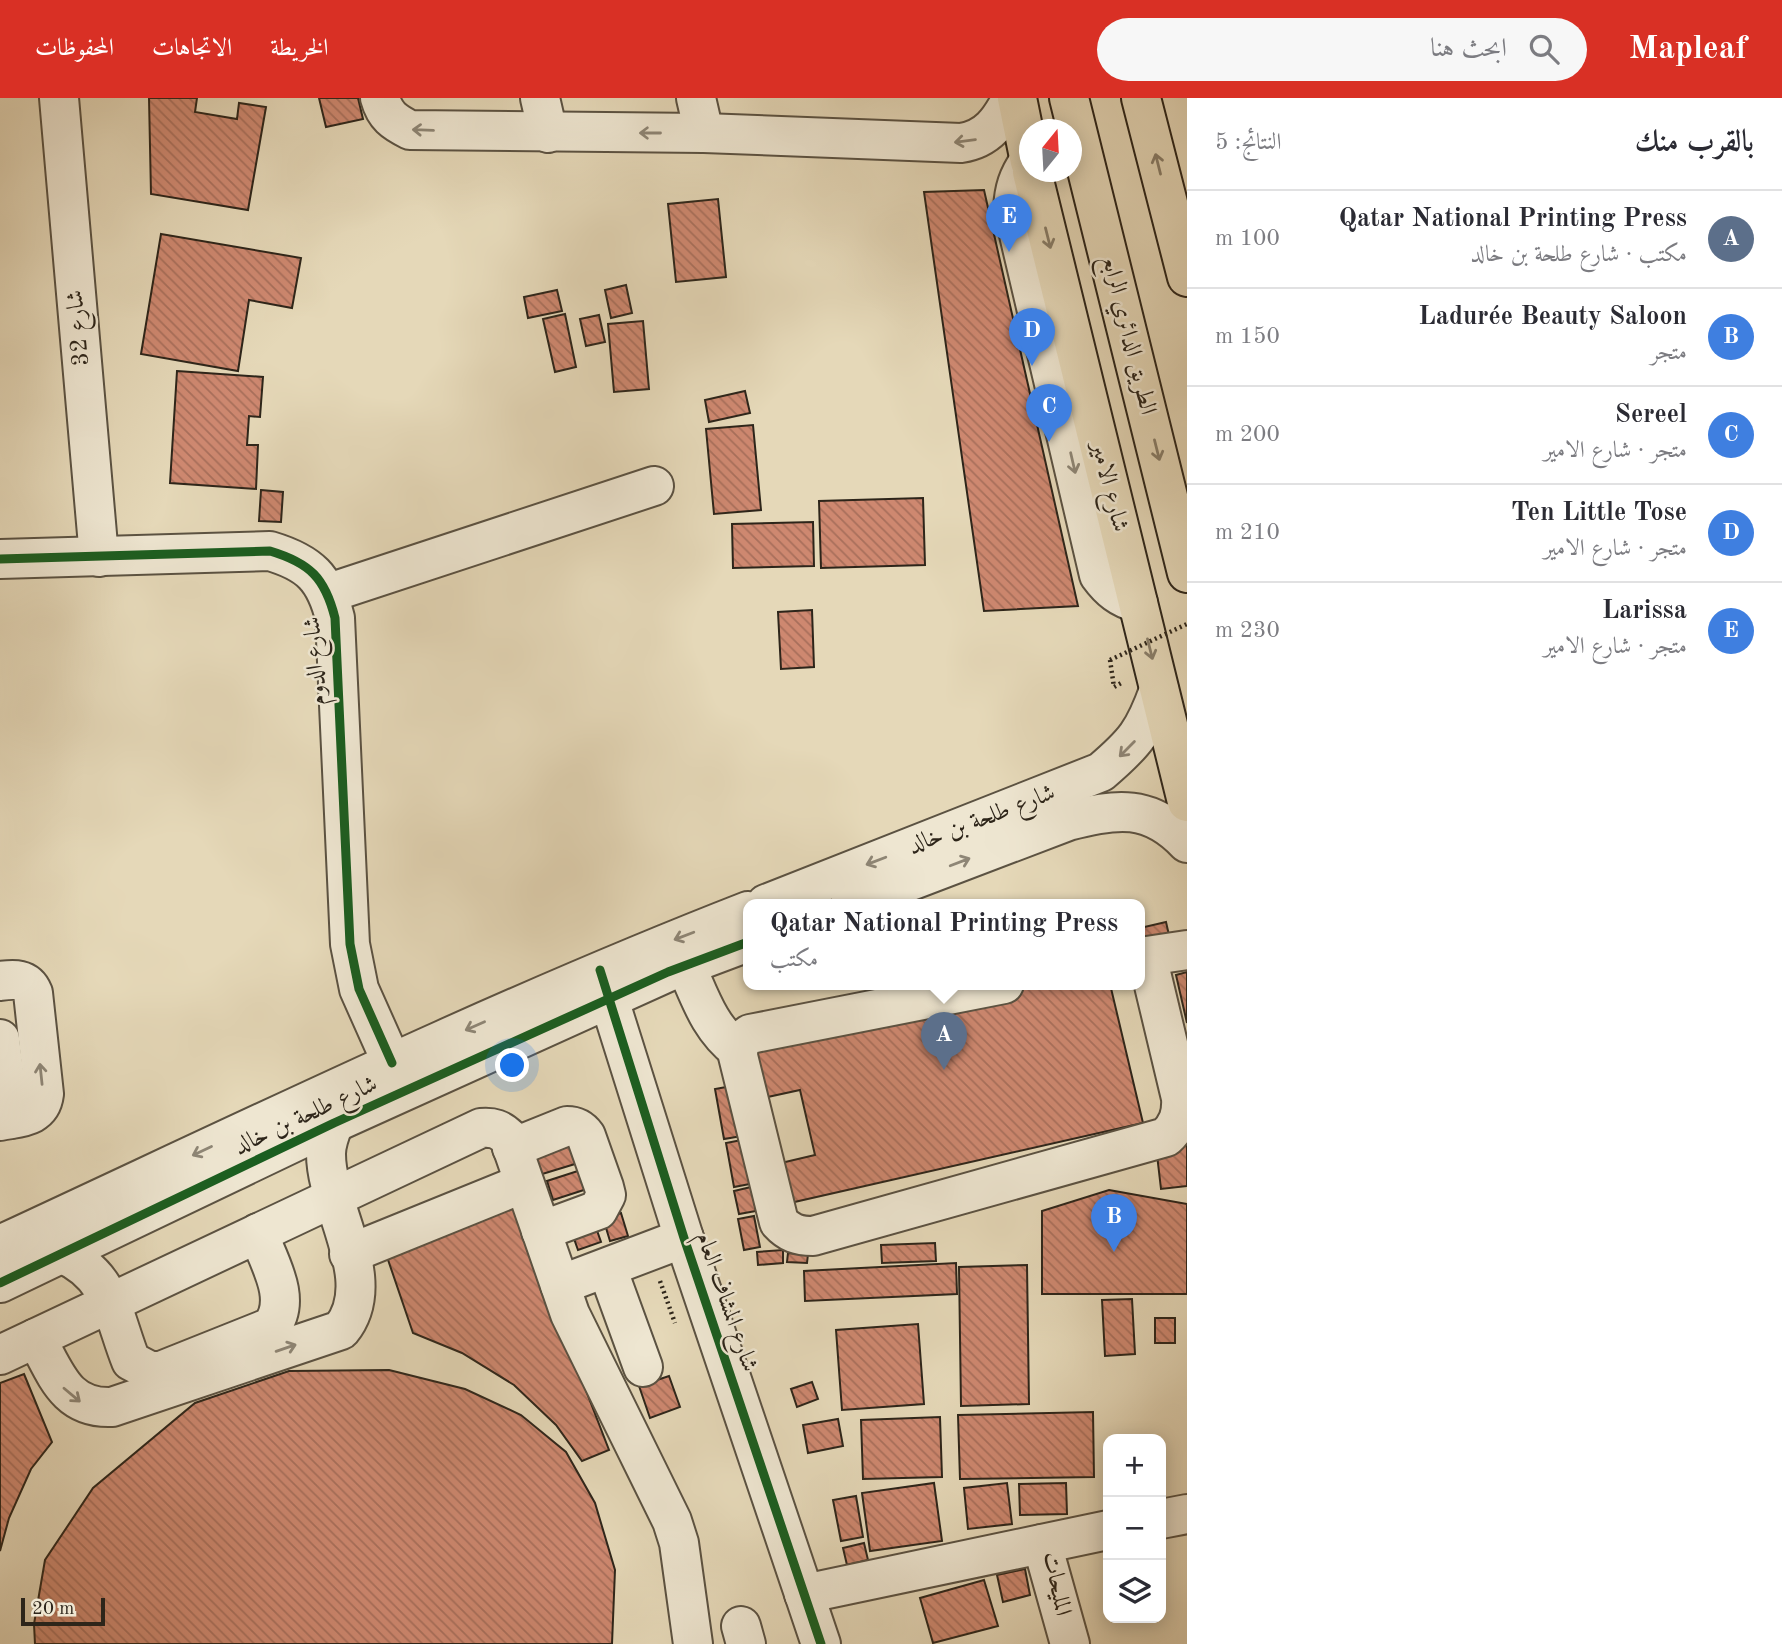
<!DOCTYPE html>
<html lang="ar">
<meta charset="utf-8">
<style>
:root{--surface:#fff;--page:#f7f7f7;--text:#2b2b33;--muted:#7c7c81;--line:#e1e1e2;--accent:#d93025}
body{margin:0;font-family:"Old Standard TT",Amiri,serif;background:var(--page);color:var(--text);direction:rtl}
.controls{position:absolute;right:21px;bottom:21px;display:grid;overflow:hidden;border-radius:14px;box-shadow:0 4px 18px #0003}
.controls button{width:63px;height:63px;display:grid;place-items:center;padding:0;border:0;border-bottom:2px solid var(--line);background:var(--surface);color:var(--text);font:35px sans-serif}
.compass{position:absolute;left:1019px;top:21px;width:63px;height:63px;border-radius:50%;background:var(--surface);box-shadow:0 4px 18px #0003;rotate:18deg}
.scale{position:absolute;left:21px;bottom:18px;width:84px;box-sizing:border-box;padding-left:7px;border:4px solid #2d251a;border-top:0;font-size:19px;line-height:24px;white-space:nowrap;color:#2d251a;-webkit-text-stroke:5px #eee6d1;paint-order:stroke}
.you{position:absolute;left:513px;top:968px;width:24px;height:24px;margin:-18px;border:5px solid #fff;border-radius:50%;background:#1a73e8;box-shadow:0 0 0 10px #1a73e833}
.badge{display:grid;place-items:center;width:46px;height:46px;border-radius:50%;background:var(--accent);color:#fff;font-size:23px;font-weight:700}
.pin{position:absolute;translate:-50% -58px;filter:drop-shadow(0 2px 4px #0008)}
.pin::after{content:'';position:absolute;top:37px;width:24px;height:21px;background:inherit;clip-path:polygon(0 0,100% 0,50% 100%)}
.popup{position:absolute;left:743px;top:801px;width:402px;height:91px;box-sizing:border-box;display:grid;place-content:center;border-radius:14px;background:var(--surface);filter:drop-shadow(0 2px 5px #0005);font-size:23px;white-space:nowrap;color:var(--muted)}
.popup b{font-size:26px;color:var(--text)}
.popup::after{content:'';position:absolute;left:50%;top:100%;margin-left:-14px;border:14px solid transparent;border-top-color:var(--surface)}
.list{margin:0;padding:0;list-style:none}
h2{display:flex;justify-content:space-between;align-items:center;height:91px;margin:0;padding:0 28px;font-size:30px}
h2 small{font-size:23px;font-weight:400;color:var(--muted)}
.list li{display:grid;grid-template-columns:46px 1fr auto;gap:21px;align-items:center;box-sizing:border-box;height:98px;padding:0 28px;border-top:2px solid var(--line)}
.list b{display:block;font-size:26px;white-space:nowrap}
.list p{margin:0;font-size:23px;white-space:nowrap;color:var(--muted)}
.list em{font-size:23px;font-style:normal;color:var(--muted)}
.icon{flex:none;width:38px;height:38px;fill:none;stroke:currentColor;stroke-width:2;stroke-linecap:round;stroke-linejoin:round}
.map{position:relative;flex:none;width:1187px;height:1546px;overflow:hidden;direction:ltr}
header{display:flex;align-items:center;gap:42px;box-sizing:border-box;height:98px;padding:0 35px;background:var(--accent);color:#fff}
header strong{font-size:33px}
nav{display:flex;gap:38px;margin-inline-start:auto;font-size:24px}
.search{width:490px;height:63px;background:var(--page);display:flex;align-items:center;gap:18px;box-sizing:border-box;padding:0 24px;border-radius:38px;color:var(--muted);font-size:26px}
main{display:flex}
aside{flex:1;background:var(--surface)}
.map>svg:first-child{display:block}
</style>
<header>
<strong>Mapleaf</strong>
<div class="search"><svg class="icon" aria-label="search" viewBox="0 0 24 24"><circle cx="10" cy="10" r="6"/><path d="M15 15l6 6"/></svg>ابحث هنا</div>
<nav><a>الخريطة</a><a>الاتجاهات</a><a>المحفوظات</a></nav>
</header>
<main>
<aside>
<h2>بالقرب منك<small>النتائج: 5</small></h2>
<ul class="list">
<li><span class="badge" style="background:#5c6f8a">A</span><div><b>Qatar National Printing Press</b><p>مكتب · شارع طلحة بن خالد</p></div><em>100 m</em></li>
<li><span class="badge" style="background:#3f7fe0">B</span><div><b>Ladurée Beauty Saloon</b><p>متجر</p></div><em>150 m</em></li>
<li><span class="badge" style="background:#3f7fe0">C</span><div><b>Sereel</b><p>متجر · شارع الامير</p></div><em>200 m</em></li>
<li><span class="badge" style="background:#3f7fe0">D</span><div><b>Ten Little Tose</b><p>متجر · شارع الامير</p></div><em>210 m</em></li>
<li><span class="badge" style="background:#3f7fe0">E</span><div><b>Larissa</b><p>متجر · شارع الامير</p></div><em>230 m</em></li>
</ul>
</aside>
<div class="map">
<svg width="1187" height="1546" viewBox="0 0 1187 1546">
<defs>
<pattern id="building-back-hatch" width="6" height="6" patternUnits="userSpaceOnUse" patternTransform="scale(1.75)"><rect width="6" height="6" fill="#ce8870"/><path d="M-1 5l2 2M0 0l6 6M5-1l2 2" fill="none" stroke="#a86f5b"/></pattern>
</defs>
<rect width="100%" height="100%" fill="#e5d8b8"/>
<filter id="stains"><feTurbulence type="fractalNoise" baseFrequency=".00286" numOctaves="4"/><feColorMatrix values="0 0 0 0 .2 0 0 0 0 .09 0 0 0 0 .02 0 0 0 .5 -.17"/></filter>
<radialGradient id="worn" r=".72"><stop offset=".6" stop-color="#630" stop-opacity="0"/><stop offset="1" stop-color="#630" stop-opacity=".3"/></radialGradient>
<!-- building -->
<g fill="url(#building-back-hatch)" stroke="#2d251a" stroke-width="2">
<polygon points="149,0 197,0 195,14 237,21 239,5 266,9 248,112 151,96"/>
<polygon points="319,0 358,0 363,21 326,29"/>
<polygon points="984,92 1078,508 984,513 924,94"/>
<polygon points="718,101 726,179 676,184 668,106"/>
<polygon points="161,136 301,160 292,210 249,202 238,273 141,256"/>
<polygon points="626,187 632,215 611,220 605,192"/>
<polygon points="557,192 562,213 528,220 524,199"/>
<polygon points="565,216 576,269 555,274 543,221"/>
<polygon points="599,217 605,244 586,248 580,221"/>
<polygon points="643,223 649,291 614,294 608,226"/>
<polygon points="177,273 263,279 260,319 249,318 247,347 258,347 256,391 170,385"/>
<polygon points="745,293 750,315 709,324 705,302"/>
<polygon points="753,327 761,412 714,416 706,331"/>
<polygon points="261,392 283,394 281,424 259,423"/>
<polygon points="923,400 925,467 821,470 819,403"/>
<polygon points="813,424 814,468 733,470 732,426"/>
<polygon points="812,512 814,569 781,571 778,514"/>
<polygon points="1166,824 1171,846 1140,853 1140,830"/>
<polygon points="1187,874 1187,925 1176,877"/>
<polygon points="1044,886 1110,886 1143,1025 790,1105 781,1065 815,1057 800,992 763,1000 752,952"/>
<polygon points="732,988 742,1038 724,1041 715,991"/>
<polygon points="1187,1040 1187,1088 1161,1091 1156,1048"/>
<polygon points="581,1041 588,1062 539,1077 532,1056"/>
<polygon points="747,1041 755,1085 734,1089 726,1045"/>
<polygon points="587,1070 593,1089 553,1102 547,1083"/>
<polygon points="751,1089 756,1113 739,1116 734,1093"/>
<polygon points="1109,1092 1187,1106 1187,1196 1042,1196 1042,1113"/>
<polygon points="512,1101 609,1352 582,1363 556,1327 514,1287 462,1255 413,1235 384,1150"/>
<polygon points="621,1115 628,1138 610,1143 603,1120"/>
<polygon points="754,1118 760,1149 744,1152 738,1121"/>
<polygon points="594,1124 601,1144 578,1152 571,1132"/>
<polygon points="935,1145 936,1163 882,1165 881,1147"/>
<polygon points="783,1152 783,1165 758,1167 757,1154"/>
<polygon points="788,1155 808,1156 807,1165 787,1164"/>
<polygon points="956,1165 957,1196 805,1203 804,1173"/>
<polygon points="1027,1167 1029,1306 961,1308 959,1169"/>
<polygon points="1132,1201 1135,1256 1105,1258 1102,1202"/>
<rect x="1155" y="1220" width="20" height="25"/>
<polygon points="918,1226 924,1306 842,1312 836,1232"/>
<polygon points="389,1272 465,1291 521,1317 566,1354 595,1405 615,1472 612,1546 35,1546 34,1526 45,1462 93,1390 195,1305 289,1273"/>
<polygon points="24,1276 52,1344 31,1371 9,1420 0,1453 0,1285"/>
<polygon points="669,1278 680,1309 650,1320 639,1288"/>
<polygon points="812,1284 818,1301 797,1309 791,1291"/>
<polygon points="1093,1314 1094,1379 960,1381 958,1317"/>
<polygon points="940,1319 942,1379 863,1381 861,1322"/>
<polygon points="838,1321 843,1348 808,1355 803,1327"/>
<polygon points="934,1385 942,1443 870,1453 862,1395"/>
<polygon points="1007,1385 1012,1426 968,1431 964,1390"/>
<polygon points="1066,1385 1067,1416 1020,1417 1019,1386"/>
<polygon points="856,1398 863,1439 841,1443 833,1402"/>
<polygon points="864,1445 868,1462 847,1467 843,1450"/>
<polygon points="1025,1471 1030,1497 1003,1504 997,1477"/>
<polygon points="984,1482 998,1528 933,1545 920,1500"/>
</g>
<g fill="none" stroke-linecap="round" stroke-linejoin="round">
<defs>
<g id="minor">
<polyline points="59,0 99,459"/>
<path d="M380 0C385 18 394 24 410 32L704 35 961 45C988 41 1000 23 1012 0"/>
<polyline points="540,0 548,35"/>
<polyline points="696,0 704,35"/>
<path d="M1029 63C1018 79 1014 91 1013 111L1099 477C1110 492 1120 500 1138 505"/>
<path d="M0 461 270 453C310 465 325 480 335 520L350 846 359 891 392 965"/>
<polyline points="329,495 654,388"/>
<path d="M766 806 1101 674C1135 645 1144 634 1159 592"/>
<path d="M850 806 1068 723C1117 710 1150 706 1187 745"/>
<polyline points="1140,859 1187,852"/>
<path d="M686 868C700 899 709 930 738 952"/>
<polyline points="601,876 684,1140 821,1546"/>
<path d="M0 883C14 881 27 880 33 895L44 996C41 1020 20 1019 0 1023"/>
<path d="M1004 886 750 936C741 942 738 947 738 958L779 1124C789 1135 798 1138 813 1138L1166 1039C1178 1028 1182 1016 1181 1000L1147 858"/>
<polyline points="0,941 10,1021"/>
<path d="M512 1050 567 1028C576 1028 581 1031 586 1038L604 1089 606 1097 598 1112 541 1133"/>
<path d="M0 1147C248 1032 494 912 748 813"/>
<path d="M63 1156C112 1178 113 1218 131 1263L150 1273H161L271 1229C293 1202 269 1164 258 1135"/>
<polyline points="349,1156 524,1085"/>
<polyline points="607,1170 643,1269"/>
<polyline points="0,1185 334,1025 668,874 748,844"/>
<polyline points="560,1187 684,1140"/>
<path d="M36 1240C56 1275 65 1311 112 1309L341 1232C381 1183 326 1111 326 1056 326 1045 330 1035 334 1025"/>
<path d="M0 1257 481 1030C493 1029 500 1031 509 1040L570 1216 672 1423 679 1445 693 1546"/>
<polyline points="1161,1421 1187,1416"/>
<polyline points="1042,1446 1070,1546"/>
<polyline points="804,1496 1108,1432"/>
<polyline points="741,1528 746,1546"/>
</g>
<g id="major">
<polyline points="1017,0 1030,64"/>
<polyline points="1032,74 1187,704"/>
</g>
<g id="highway">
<polyline points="1069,0 1187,475"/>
<polyline points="1141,0 1187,179"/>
</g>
</defs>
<!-- minor casing -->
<use href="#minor" stroke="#5b5242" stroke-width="42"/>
<!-- major casing -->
<use href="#major" stroke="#2d251a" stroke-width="42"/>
<!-- highway casing -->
<use href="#highway" stroke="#2d251a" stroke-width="42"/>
<!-- path -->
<g stroke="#2d251a" stroke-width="4.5" stroke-dasharray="2 3.5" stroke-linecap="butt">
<polyline points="1110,562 1114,589 1123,584"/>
<polyline points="660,1183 675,1225"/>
</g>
<!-- minor -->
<use href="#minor" stroke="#eee6d1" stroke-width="38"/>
<!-- major -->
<use href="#major" stroke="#e5d8b8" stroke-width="38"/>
<!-- highway -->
<use href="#highway" stroke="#e5d8b8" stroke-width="38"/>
<!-- path-bridge -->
<polyline stroke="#2d251a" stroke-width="4.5" stroke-dasharray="2 3.5" stroke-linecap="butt" points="1110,562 1187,526"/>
<defs>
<g id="cycleway">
<path d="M0 461 270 453C310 465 325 480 335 520L350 846 359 891 392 965"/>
<polyline points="600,872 684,1140 821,1546"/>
<polyline points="0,1185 334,1025 668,874 748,844"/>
</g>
</defs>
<!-- cycleway casing -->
<use href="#cycleway" stroke="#eee6d1" stroke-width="13"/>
<!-- cycleway -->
<use href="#cycleway" stroke="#1b5e20" stroke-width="9"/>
</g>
<!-- one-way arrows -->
<defs><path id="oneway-shaft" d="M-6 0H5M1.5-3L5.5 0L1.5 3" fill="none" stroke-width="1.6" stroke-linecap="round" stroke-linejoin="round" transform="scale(1.75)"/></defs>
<g stroke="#8e8676">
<use href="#oneway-shaft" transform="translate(423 32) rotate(-178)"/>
<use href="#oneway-shaft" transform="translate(650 35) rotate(-180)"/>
<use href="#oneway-shaft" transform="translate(965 43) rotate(173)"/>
<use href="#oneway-shaft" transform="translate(1073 365) rotate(77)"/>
<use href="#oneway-shaft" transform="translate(1127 651) rotate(135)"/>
<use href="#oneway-shaft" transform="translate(876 763) rotate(159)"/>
<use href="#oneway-shaft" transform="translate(960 764) rotate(-21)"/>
<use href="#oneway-shaft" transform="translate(684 838) rotate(159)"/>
<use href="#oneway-shaft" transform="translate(475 928) rotate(156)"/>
<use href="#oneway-shaft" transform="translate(41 976) rotate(-96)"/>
<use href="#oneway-shaft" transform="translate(202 1053) rotate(155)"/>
<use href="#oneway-shaft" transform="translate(286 1250) rotate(-19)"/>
<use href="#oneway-shaft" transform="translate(72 1297) rotate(40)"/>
</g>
<g stroke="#897e69">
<use href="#oneway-shaft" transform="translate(1158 66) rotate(-104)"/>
<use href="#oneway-shaft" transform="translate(1048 140) rotate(76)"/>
<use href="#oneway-shaft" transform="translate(1157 352) rotate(76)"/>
<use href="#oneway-shaft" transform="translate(1150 551) rotate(76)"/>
</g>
<g text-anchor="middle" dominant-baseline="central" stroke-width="5" stroke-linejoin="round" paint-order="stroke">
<!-- street labels -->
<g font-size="24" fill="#2d251a" stroke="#eee6d1">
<text transform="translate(79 230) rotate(-95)">شارع 32</text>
<text transform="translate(1128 237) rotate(76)">الطريق الدائري الرابع</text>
<text transform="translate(1109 389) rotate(76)">شارع الامير</text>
<text transform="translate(316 563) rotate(-94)">شارع الدوم</text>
<text transform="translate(982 722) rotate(-21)">شارع طلحة بن خالد</text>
<text transform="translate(306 1018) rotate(-25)">شارع طلحة بن خالد</text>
<text transform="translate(726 1204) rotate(71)">شارع المشاف العام</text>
<text transform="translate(1056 1486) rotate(78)">المليحات</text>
</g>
</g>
<rect width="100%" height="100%" filter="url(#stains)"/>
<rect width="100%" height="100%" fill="url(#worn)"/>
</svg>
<div class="controls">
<button>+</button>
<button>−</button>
<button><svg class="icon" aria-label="layers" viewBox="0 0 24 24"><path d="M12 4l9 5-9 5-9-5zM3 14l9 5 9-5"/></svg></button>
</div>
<svg class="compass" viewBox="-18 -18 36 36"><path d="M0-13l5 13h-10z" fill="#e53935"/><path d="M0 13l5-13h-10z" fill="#7c7c81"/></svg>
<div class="scale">20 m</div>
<div class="you"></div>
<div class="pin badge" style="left:944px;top:972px;background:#5c6f8a">A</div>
<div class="popup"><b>Qatar National Printing Press</b>مكتب</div>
<div class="pin badge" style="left:1114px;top:1154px;background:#3f7fe0">B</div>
<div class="pin badge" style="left:1049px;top:344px;background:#3f7fe0">C</div>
<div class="pin badge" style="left:1032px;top:268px;background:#3f7fe0">D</div>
<div class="pin badge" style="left:1009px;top:154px;background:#3f7fe0">E</div>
</div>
</main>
